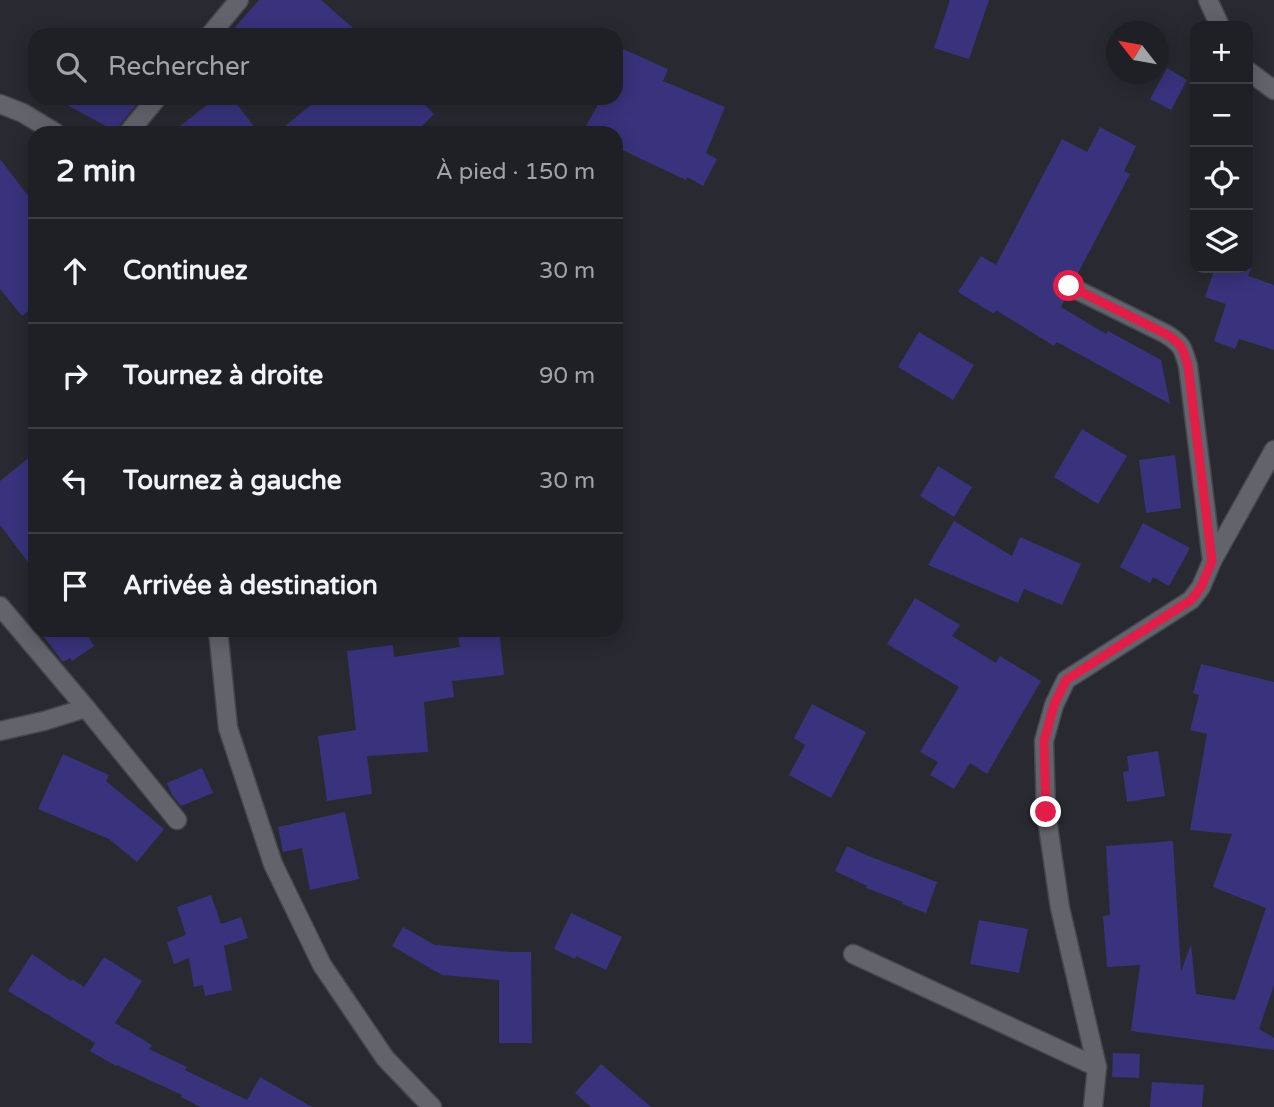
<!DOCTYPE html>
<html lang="fr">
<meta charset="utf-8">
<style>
:root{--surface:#1f2025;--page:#27282d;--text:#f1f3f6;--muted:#a1a3a7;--line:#3c3e42}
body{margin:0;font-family:"Varela Round",sans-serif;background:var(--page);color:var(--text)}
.controls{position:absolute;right:21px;top:21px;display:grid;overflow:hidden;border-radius:14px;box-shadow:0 4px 18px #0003}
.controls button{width:63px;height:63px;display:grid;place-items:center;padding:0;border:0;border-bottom:2px solid var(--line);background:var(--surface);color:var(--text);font:35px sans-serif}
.compass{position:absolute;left:1106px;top:21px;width:63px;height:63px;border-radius:50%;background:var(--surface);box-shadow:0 4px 18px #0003;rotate:301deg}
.stop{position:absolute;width:21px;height:21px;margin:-16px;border:5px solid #e11d48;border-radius:50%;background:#fff}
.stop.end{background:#e11d48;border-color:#fff;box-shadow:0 2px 7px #0008}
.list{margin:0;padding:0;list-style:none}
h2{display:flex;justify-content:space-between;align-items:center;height:91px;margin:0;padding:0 28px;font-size:30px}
h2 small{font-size:23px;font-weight:400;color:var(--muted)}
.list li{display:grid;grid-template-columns:46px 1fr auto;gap:21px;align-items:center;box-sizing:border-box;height:105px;padding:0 28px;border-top:2px solid var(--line)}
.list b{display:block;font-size:26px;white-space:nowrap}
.list em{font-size:23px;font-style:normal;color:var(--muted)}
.icon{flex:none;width:38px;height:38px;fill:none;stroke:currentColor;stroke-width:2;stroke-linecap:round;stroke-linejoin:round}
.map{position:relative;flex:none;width:1274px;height:1107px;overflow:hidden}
.search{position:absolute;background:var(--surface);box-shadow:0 4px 18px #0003;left:28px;top:28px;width:595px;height:77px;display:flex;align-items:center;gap:18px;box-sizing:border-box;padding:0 24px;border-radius:21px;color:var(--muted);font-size:26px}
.panel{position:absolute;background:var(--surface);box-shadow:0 4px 18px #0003;left:28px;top:126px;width:595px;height:511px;border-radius:21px}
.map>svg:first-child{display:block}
</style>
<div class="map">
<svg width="1274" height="1107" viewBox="0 0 1274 1107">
<rect width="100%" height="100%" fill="#292a31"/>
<!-- building -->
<g fill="#38337c">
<polygon points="259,0 321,0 361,35 228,35"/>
<polygon points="950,0 989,0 969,59 934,48"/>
<polygon points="616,46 668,69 663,81 725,107 706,153 717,159 703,186 687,177 686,180 616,147 616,133 582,133 602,98 616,98"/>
<polygon points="1167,68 1187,80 1171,110 1150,99"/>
<polygon points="54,98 142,98 119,126 117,132"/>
<polygon points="216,98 232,98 259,133 171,133"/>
<polygon points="320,98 418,98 434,114 415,133 276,133"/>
<polygon points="1100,127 1136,146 1124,171 1130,174 1076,277 1068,275 1062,277 1059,282 1059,292 1066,297 1061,307 1106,334 1108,331 1161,360 1170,404 1057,342 1054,346 996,310 994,314 958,292 981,256 996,265 1062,139 1087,152"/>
<polygon points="0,159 35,205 35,305 22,316 0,289"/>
<polygon points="1215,268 1251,268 1248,276 1274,285 1274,350 1239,339 1235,349 1214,341 1226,304 1205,297"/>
<polygon points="919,332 974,365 953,400 898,367"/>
<polygon points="1082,429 1127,456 1098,504 1054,477"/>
<polygon points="35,453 35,571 0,525 0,481"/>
<polygon points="1175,455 1181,508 1146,513 1139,460"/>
<polygon points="938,466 972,487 954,517 920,496"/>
<polygon points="954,521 1012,556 1020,537 1081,564 1062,605 1024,589 1018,603 928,565"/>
<polygon points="1143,523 1190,548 1169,586 1153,577 1150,583 1120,567"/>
<polygon points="915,598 960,625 952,636 996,663 1000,656 1041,681 987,774 970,763 954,789 930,775 938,762 920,752 959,687 887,644"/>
<polygon points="39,630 84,630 94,646 72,661 70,658 63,662"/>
<polygon points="499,630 504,675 452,681 454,697 424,702 428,752 367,756 372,794 327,801 318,736 356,730 347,651 393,645 394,657 460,647 458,635"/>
<polygon points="1201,664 1274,682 1274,985 1259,1029 1274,1038 1274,1050 1131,1031 1140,965 1107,967 1103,916 1110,915 1106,846 1173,841 1181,972 1191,944 1196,994 1235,1000 1266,908 1213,887 1232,834 1190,830 1207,734 1190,730 1199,695 1193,693"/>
<polygon points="812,704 866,732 831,798 789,775 805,745 794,738"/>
<polygon points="1158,751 1165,796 1127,802 1123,772 1129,771 1127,756"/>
<polygon points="63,754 109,775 106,781 164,829 137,862 109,839 38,809"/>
<polygon points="202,768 213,793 181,806 172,795 167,783"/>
<polygon points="345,812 359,879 310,890 302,848 283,852 278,827"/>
<polygon points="847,846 866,855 937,882 926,913 902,904 903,902 866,888 867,886 835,871"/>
<polygon points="211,895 221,924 241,917 248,938 224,946 232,990 205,996 203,985 194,987 189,958 174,964 167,942 186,935 177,907"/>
<polygon points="571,913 622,937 606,970 576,956 575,959 554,949"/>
<polygon points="979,920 1028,929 1019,973 970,964"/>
<polygon points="403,927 435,945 509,952 531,952 532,1043 499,1043 499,980 442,975 392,946"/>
<polygon points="32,954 71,981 72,979 84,987 104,957 142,981 115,1023 152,1045 149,1049 187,1067 185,1070 247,1100 260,1077 312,1107 200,1107 181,1097 182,1095 117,1065 116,1066 90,1051 95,1043 8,991"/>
<polygon points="1113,1053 1140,1054 1139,1078 1112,1077"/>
<polygon points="601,1064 651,1107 591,1107 575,1093"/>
<polygon points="1152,1082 1204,1085 1202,1107 1150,1107"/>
</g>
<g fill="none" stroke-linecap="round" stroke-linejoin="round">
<defs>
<g id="minor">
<polyline points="1208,0 1220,26"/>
<polyline points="210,35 239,0"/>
<polyline points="1248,71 1274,90"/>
<polyline points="128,133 157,98"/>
<path d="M1069 286 1166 334C1182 344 1183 348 1188 366L1212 561"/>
<polyline points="0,606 86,708 177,820"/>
<polyline points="0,731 44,721 86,708"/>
<polyline points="853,954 1097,1067"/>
<polyline points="1093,1107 1097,1067 1060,908 1046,812 1044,741 1054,705 1066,680 1191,600 1201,587 1212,561 1274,450"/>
</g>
<g id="tertiary">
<polyline points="0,104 23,113 56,133"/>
<polyline points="218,630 228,728 273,864 322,965 385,1058 432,1107"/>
</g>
</defs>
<!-- minor casing -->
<use href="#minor" stroke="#46464c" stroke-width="21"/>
<!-- tertiary casing -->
<use href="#tertiary" stroke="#46464c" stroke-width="21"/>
<!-- minor -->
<use href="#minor" stroke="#63636c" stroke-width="18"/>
<!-- tertiary -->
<use href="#tertiary" stroke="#63636c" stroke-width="18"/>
</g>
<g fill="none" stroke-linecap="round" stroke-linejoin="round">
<!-- route -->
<path stroke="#e11d48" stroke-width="9" d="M1046 812 1044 741 1054 705 1066 680 1191 600 1201 587 1212 561 1188 366C1183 348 1182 344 1166 334L1069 286"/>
</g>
</svg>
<div class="controls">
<button>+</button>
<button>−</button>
<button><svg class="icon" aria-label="locate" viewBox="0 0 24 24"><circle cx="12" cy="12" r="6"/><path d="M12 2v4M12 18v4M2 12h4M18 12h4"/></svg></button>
<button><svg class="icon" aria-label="layers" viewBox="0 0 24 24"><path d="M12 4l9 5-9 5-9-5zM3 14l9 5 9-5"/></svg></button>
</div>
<svg class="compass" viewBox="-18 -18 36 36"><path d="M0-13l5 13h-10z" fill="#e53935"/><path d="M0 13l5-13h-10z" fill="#a1a3a7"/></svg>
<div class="stop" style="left:1069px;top:286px"></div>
<div class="stop end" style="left:1046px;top:812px"></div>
<div class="search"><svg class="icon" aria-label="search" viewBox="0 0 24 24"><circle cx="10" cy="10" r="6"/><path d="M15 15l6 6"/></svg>Rechercher</div>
<section class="panel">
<h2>2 min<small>À pied · 150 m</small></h2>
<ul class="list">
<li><svg class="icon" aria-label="ahead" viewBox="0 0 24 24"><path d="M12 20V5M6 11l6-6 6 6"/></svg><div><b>Continuez</b></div><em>30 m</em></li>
<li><svg class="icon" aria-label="right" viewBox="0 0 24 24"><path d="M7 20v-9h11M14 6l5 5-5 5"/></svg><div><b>Tournez à droite</b></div><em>90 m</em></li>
<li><svg class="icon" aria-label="left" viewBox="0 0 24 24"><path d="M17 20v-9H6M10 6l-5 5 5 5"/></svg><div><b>Tournez à gauche</b></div><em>30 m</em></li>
<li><svg class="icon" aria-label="arrive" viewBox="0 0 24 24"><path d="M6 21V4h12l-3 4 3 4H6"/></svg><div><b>Arrivée à destination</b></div></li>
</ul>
</section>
</div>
